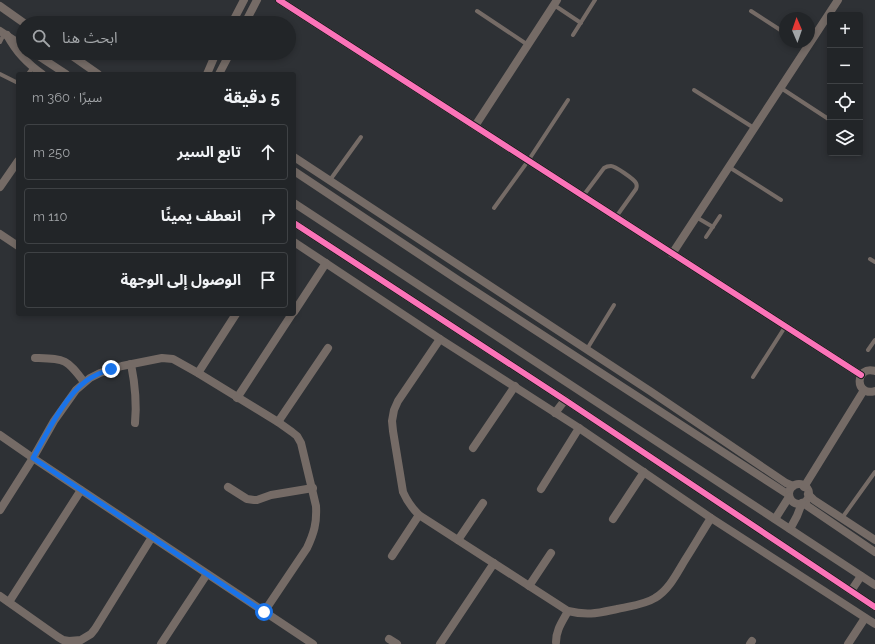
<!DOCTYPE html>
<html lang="ar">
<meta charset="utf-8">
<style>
:root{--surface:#222528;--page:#2e3134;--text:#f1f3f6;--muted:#a2a5a8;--line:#3f4245}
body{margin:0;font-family:Raleway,"Noto Sans Arabic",sans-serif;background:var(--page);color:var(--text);direction:rtl}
.controls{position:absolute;right:12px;top:12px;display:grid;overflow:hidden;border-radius:4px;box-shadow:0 2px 6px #0003}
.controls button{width:36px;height:36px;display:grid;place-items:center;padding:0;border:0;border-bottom:1px solid var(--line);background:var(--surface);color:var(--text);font:20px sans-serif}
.compass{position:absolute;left:779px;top:12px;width:36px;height:36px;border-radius:50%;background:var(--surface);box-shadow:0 2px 6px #0003;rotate:358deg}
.stop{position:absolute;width:12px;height:12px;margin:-9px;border:3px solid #1a73e8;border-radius:50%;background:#fff}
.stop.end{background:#1a73e8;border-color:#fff;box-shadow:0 1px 4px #0008}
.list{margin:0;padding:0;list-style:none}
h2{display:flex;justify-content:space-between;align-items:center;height:52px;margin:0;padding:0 16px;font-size:17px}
h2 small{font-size:13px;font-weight:400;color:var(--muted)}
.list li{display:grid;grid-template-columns:26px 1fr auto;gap:12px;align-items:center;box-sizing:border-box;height:56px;margin:0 8px 8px;padding:0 8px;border:1px solid var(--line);border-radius:4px}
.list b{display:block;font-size:15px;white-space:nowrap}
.list em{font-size:13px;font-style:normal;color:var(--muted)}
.icon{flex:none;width:22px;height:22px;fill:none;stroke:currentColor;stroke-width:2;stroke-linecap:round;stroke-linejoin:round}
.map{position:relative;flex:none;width:875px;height:644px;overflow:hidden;direction:ltr}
.search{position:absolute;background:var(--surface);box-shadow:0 2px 6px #0003;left:16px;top:16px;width:280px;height:44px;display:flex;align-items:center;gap:10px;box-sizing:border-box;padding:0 14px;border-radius:22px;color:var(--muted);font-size:15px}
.panel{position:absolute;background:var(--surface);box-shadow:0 2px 6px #0003;left:16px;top:72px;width:280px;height:244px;border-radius:4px;direction:rtl}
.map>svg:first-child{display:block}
</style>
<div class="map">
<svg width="875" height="644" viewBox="0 0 875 644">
<rect width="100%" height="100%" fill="#2e3135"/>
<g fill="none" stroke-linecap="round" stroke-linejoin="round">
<!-- lane -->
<g stroke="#756b66" stroke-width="4">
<polyline points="554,5 581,23"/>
<polyline points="477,11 528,45"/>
<polyline points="751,11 785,33"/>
<polyline points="860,32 861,33"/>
<polyline points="573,35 595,0"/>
<polyline points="0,42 4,34"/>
<polyline points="798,42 807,47"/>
<polyline points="0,74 18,83"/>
<polyline points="28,74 33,67"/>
<polyline points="781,88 830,120"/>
<polyline points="694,90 754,128"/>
<polyline points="729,167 781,200"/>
<polyline points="330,180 361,137"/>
<path d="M583 196 604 168C607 166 608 166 611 166 615 166 634 179 636 183 637 185 637 187 636 189L616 217"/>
<polyline points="494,208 528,161 568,100"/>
<polyline points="696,217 713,227"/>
<polyline points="706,237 720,216"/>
<polyline points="870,259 875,262"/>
<polyline points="587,349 614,305"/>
<polyline points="868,350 875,340"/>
<polyline points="753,377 785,327"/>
<polyline points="842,518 875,472"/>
</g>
<!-- street -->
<g stroke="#756b66" stroke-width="8">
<polyline points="279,0 861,375"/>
<polyline points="0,6 24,23"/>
<polyline points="232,23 244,0"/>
<polyline points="245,23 257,0"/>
<polyline points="0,31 23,46"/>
<path d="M7 35C17 53 27 63 42 74"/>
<polyline points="34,53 66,74"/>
<polyline points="68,53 98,74"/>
<polyline points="207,74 216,53"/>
<polyline points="219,74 230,53"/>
<polyline points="475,126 557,0"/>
<polyline points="294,157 650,391 786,483 793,486"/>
<polyline points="294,171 458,280 789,495"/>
<polyline points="0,187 18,161"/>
<polyline points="294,203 875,585"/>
<polyline points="294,223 565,400 875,607"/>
<polyline points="0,234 18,246"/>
<polyline points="294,242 440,339 579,428 711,518 875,624"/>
<polyline points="672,254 838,0"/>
<polyline points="294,312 326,263"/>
<path d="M440 339 398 401 394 410 392 421 393 431 403 492C407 501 412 508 419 515L568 611C588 616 598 613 617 609 629 606 644 605 655 598 669 590 677 573 685 560 694 546 702 532 711 518"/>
<path d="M35 358C65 359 66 358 84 382"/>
<path d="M131 364C135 384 137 403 135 423"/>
<path d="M875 371C855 365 854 397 875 391"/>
<polyline points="198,373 236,314"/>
<polyline points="237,398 292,314"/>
<polyline points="555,413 565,400"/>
<polyline points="278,422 328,348"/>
<polyline points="0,435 33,458 313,644"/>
<polyline points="473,448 515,386"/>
<circle cx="799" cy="494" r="10"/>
<polyline points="228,487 247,499 254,500 257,500 271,495 313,488"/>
<polyline points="804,487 864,390"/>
<polyline points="541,489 579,428"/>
<polyline points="808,494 814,500 875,540"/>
<polyline points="803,503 875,552"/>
<path d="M0 510 33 458 54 421 76 390 90 378 100 373 122 366 162 358 173 359 198 373 278 422 292 432 297 436 301 443 316 506C317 523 314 533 307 548L264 612"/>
<polyline points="613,519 644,472"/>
<polyline points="775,519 789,497"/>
<polyline points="790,529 797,516 802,503"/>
<polyline points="458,540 483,503"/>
<polyline points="392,556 419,515"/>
<polyline points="529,586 551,553"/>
<polyline points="851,591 861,576"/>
<polyline points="0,596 58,637 63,640 69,641 81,640 91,634 95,629 152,537"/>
<polyline points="9,602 81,490"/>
<polyline points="389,639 397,644"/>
<path d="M556 642C556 630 562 622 568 611"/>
<polyline points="161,644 207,574"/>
<polyline points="440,644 494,563"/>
<polyline points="750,644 752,641"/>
<polyline points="848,644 865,618"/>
</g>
<defs>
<g id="cycleway">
<polyline points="279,0 861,375"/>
<polyline points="294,223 565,400 875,607"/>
</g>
</defs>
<!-- cycleway casing -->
<use href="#cycleway" stroke="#16191c" stroke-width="8"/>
<!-- cycleway -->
<use href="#cycleway" stroke="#fb73b8" stroke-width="6"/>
</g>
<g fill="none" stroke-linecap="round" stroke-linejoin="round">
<!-- route -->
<path stroke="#1a73e8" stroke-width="5" d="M111 369C102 372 93 376 86 381 64 397 46 435 33 458L264 612"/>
</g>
</svg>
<div class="controls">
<button>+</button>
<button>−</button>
<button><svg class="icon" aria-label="locate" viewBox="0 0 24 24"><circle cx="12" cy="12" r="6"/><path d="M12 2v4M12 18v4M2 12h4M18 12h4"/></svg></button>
<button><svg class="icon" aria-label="layers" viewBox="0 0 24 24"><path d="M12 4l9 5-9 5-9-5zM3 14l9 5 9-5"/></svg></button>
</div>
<svg class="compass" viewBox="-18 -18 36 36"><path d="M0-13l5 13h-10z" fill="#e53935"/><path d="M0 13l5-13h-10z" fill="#a2a5a8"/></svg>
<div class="stop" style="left:264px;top:612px"></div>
<div class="stop end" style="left:111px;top:369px"></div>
<div class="search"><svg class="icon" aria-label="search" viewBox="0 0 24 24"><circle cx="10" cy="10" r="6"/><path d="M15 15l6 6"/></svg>ابحث هنا</div>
<section class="panel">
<h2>5 دقيقة<small>سيرًا · 360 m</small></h2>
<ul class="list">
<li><svg class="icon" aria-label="ahead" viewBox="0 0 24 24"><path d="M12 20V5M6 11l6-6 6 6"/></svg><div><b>تابع السير</b></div><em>250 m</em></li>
<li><svg class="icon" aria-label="right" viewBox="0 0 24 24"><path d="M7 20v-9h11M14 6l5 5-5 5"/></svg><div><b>انعطف يمينًا</b></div><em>110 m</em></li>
<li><svg class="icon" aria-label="arrive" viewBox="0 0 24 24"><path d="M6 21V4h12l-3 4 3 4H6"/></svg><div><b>الوصول إلى الوجهة</b></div></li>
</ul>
</section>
</div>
